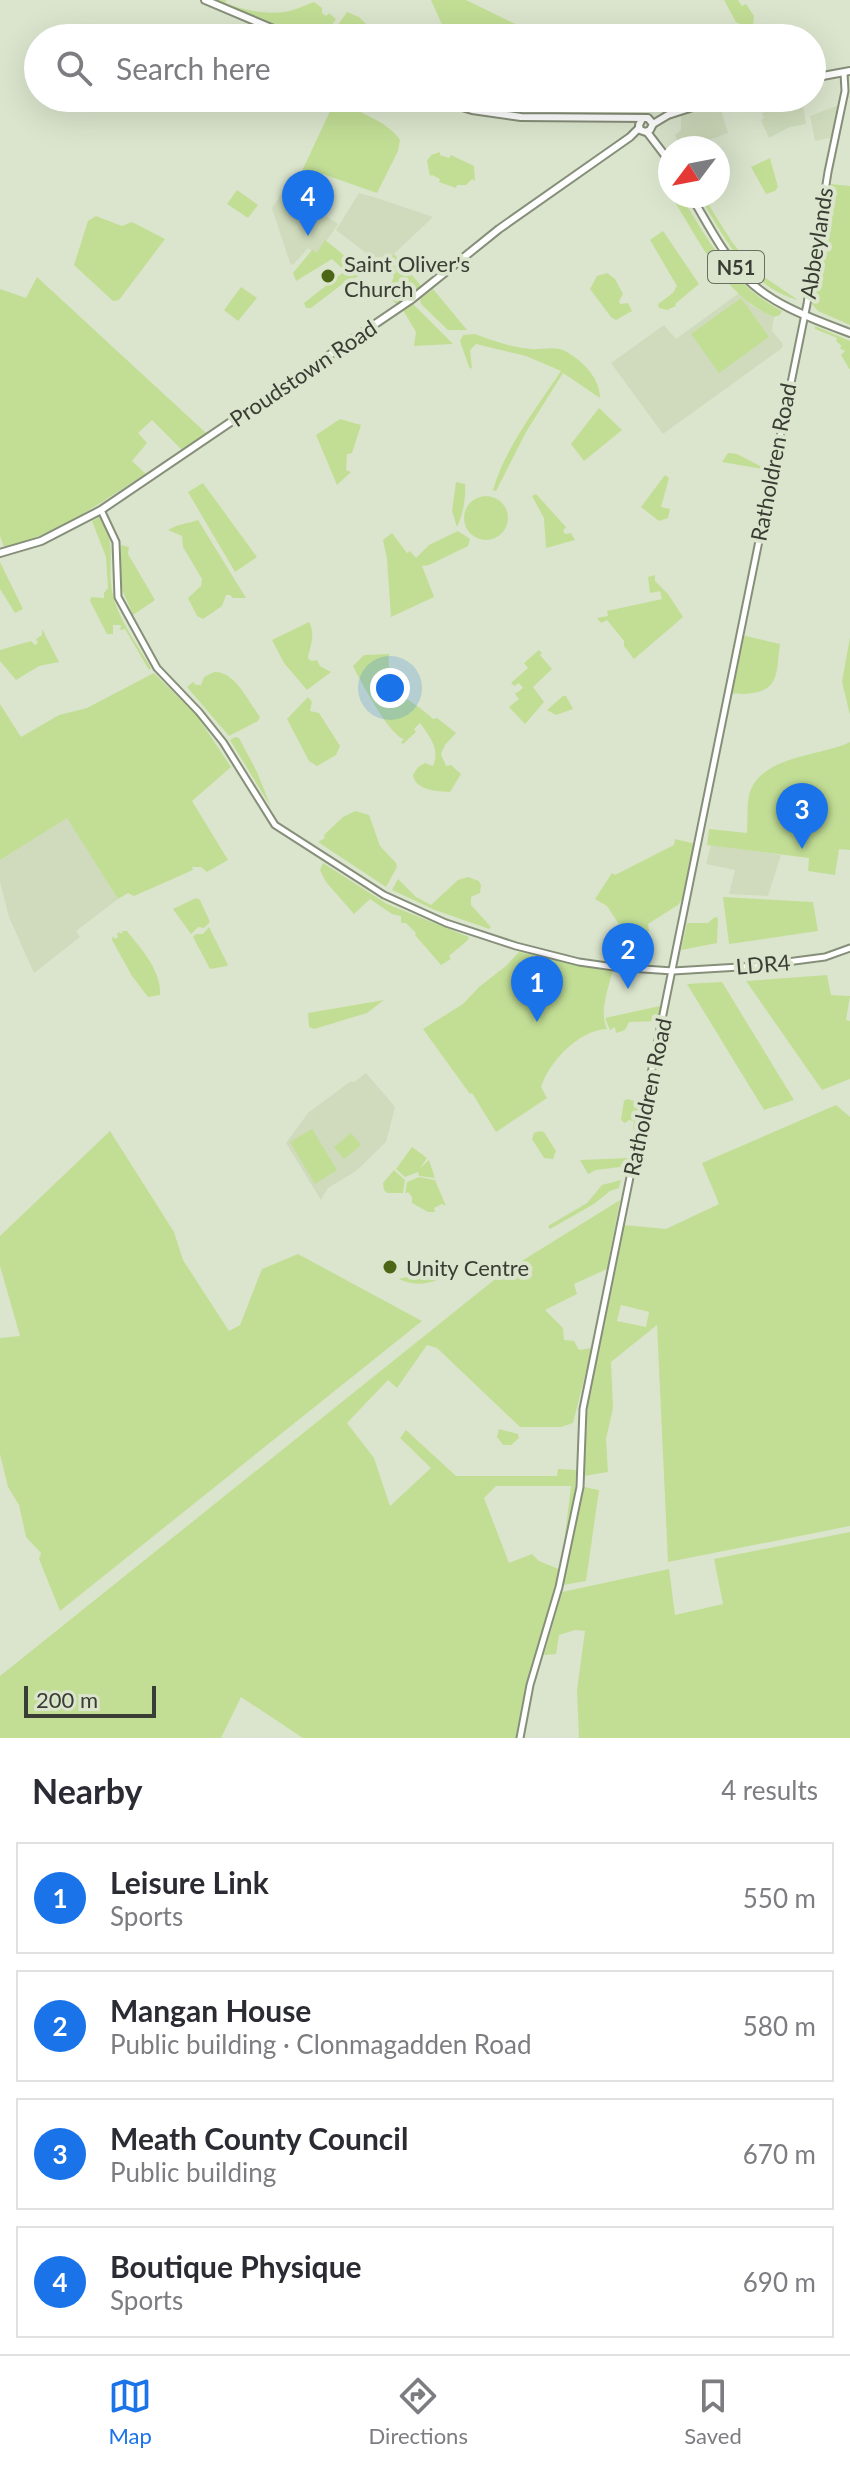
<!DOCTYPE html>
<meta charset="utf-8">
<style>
:root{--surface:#fff;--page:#f7f7f7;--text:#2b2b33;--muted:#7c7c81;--line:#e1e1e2;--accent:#1a73e8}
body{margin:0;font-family:Lato,sans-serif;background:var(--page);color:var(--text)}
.compass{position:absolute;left:658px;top:136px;width:72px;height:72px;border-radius:50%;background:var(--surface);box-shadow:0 8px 32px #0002;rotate:238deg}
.scale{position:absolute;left:24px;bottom:20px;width:132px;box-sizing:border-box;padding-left:8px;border:4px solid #393d33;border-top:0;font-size:22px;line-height:28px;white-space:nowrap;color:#393d33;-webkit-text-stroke:6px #dbe5cd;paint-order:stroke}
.you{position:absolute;left:390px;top:688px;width:28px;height:28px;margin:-20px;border:6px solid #fff;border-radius:50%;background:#1a73e8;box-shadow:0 0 0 12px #1a73e833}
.badge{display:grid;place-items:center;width:52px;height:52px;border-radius:50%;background:var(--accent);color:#fff;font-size:26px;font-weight:700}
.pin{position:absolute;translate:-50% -66px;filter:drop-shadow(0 2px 4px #0008)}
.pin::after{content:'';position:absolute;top:42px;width:28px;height:24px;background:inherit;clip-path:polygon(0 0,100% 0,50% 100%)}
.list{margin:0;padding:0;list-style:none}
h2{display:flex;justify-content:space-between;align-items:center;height:104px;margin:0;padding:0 32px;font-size:34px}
h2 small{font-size:26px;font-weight:400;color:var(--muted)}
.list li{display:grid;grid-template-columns:52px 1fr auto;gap:24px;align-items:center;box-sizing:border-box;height:112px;margin:0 16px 16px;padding:0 16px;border:2px solid var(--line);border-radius:0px}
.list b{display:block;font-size:30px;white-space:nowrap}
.list p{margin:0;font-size:26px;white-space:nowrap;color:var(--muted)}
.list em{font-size:26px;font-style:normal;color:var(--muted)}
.icon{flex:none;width:44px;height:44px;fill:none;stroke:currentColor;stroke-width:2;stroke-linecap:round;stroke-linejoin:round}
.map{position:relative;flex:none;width:850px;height:1738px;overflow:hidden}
.search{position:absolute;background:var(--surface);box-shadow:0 8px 32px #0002;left:24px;right:24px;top:24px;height:88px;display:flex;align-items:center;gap:20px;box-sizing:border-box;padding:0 28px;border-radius:44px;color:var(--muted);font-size:30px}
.sheet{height:616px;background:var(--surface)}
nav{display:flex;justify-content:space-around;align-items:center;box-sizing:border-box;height:112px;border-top:2px solid var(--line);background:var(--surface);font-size:22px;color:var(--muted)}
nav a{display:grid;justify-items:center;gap:4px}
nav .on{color:var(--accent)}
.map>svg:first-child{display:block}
</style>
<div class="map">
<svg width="850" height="1738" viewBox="0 0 850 1738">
<rect width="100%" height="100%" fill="#dbe5cd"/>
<!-- built -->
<g fill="#cfdbbc">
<polygon points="782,98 802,98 806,124 790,127 769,138 761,120 764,118 762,113 783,106"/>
<polygon points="718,101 728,133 706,141 709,148 682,148 675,135 681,130 681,116 690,110"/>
<polygon points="839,105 834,137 815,141 810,116"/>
<polygon points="288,184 307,196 304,201 338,224 317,254 308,248 293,265 290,263 272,208"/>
<polygon points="359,193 380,199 433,217 382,265 336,230"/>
<polygon points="739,293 752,306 774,317 772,331 783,344 782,348 663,434 611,363 664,325 676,339"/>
<polygon points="67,817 118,899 76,931 80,937 34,973 9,917 0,882 0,860"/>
<polygon points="711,845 781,855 768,896 729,894 735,870 706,864"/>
<polygon points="366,1073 395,1107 386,1142 356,1171 328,1188 321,1200 286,1143 308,1113 351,1081 354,1082"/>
</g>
<!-- green -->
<g fill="#c2de95" fill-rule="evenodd">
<path d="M213 0H226L225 3C247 11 273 17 296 9 302 7 308 4 314 2L322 8V13L326 16 329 13 336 19 323 38H310Z"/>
<polygon points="431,0 466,0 544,38 448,38"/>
<polygon points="724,0 738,0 742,6 746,4 754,16 753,25 748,28 736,22"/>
<polygon points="347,12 359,17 367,25 367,32 370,33 375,28 383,30 383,34 396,33 396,38 329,38"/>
<path d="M338 102C359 112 387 121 400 140L398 151 377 193 317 172 303 192 295 186 332 107Z"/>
<polygon points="440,152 440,155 449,158 451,155 474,166 475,181 472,179 466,185 457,185 456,188 439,182 440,179 432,175 430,176 427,161 431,155"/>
<polygon points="770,158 778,187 775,191 766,194 751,167"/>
<polygon points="831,184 850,186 850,325 818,311 812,304"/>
<polygon points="237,190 258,205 248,218 227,204"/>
<path d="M671 196H681C709 242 732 285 782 311L780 315 774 317C724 297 699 239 671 196Z"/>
<path d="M699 196H703L732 242 754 270 798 300C748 287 724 236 699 196Z"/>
<polygon points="96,216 122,226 132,222 165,239 119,300 113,301 74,265 88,221"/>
<polygon points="663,231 699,284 675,304 676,306 667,310 659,308 658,304 673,293 677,286 650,240"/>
<polygon points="325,240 366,273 345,282 311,308 306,308 304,303 345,271 332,259 296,281 293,273 312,250 317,253"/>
<polygon points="394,254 422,287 396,304 387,294 394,276 382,266"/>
<polygon points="607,273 615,279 623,294 619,301 620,304 628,303 632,311 616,320 611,317 590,289 597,276"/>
<path d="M37 277 206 433 182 450 152 420 138 433 147 443 132 461 146 474C100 502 58 535 4 547L0 536V289L26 298Z"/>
<polygon points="241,287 257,298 238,321 224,310"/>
<polygon points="433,289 467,330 448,330 421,304 420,299"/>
<polygon points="741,298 769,337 719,373 691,334"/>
<polygon points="413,304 453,344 414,346 416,332 403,310"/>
<polygon points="815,326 850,341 850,370 841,355 845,351 839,348 842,346 836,341 837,338 815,329"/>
<path d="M475 334C493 341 511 347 531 349 540 350 554 346 563 350 581 359 600 377 600 398L563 373 526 432 496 491 493 490C506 446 536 409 561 371L526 356 476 344 470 350 472 369 469 367 460 341 463 335Z"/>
<polygon points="599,408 622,430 584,461 571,444"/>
<polygon points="340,419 361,425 352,453 347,454 346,470 351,472 337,485 316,435"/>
<polygon points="728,453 737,454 768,470 722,462"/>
<polygon points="665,475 669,478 661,507 670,509 668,518 659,521 641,507"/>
<path d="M456 482 465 484C466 497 463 515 457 527L452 511Z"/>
<polygon points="203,483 257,557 235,572 188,492"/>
<polygon points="536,494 566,527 563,531 565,534 571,533 575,540 546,548 544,518 532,496"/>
<circle cx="486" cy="518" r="22"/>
<path d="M99 517C119 545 106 565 113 595 119 621 138 645 151 668L149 670 125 629 120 630 121 625H113V634H107L90 601 91 597 104 598V593L108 588 106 557 92 521Z"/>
<path d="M198 520 246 598H233L230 595H226L222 606 203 619 197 616 188 598 201 586 202 579 183 547 182 536 168 530C177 524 187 524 198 520Z"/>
<polygon points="458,531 470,539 468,546 429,565 422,566 434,597 391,617 387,559 383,540 392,533 407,553 410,551 416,558 429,545"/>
<polygon points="121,545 129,547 128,554 155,600 133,615 121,587"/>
<polygon points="0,562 23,609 15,613 0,589"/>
<polygon points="655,575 655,581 668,594 683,617 634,659 624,646 624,641 607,620 601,623 597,618 608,616 607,611 662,599 660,591 650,593 648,577"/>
<path d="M309 622C316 634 310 647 308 658L311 661 317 660 320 666 331 672 307 690 284 663 272 640Z"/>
<polygon points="42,629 59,662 39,666 16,680 0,661 0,650 31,641 35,645 38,643 36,639 42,635"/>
<path d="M742 635 780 644C776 672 781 692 745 694 740 694 736 693 732 694Z"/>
<polygon points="850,637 850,715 842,682"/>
<polygon points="539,650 542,653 540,655 552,669 533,687 544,702 525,724 509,707 519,699 515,694 523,688 519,683 514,686 511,683 528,668 524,663"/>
<path d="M389 654C386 696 409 696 433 719L437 718 456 733 445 745 441 754 446 766 451 765 461 774 450 792C437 791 416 791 413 775L418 767 425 763 433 766C440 750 431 738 420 723L414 729 416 732 403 744 401 742 404 739C390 736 361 682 353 666L364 655Z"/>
<path d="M214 672C235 671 248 701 260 717L258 721 229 736 187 687 193 682 196 685H201L204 677Z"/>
<polygon points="154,673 197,716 231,767 192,801 228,860 207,872 201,867 192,867 193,870 134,896 128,893 118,899 67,818 0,860 0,704 21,737 59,715 87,708"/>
<polygon points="563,696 566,696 573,709 556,715 547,710"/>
<polygon points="308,697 312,702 310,711 319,713 340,746 336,755 317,766 309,761 287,719"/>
<polygon points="235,737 239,738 257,772 271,807 230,740"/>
<path d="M850 742V850L839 849 835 875 808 871 809 858 707 845 709 829 747 833C748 821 746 801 751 789 766 755 822 756 850 742Z"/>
<polygon points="355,811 369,815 380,846 396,863 397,867 386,887 318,842 325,838 324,835 343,817"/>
<polygon points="675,839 696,844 686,895 678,905 648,924 649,931 634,947 607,906 595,899 612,873 615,875 674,845"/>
<polygon points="323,863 387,904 469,937 468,940 449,956 451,959 441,965 415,935 416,933 406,923 401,923 401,916 392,914 370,899 354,914 326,882 320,870"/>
<polygon points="468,877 479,881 481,885 480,893 471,897 471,905 491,927 489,929 435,910 392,890 398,879 416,897 431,905 458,880"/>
<polygon points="723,897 813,902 818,931 729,944"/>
<polygon points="196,898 200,900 210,922 204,928 198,927 191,934 173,909"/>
<polygon points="715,917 718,918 717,943 681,950 687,923 708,923"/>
<polygon points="209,927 228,965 227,966 210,969 193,937 196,934 203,934"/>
<path d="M122 931H127C141 949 162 971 160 995L148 997 132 976 112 940 113 936 115 939 118 937 117 934 119 932 123 934Z"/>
<path d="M519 952 612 972C608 991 599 1012 607 1029 579 1030 549 1062 541 1087L547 1098 496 1132 472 1093 470 1094 423 1029 463 1004 479 987 506 966Z"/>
<polygon points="827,975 831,995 850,996 846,1020 850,1021 850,1079 822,1090 746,981"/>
<polygon points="722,982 794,1100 764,1110 687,984"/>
<polygon points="384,1000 367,1013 314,1029 309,1027 308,1013"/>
<polygon points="660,1006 659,1021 629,1022 625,1030 616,1033 615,1027 610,1030 605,1018"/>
<polygon points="627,1099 641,1103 636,1130 633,1129 634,1121 629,1120 625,1123 621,1120 624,1101"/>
<path d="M836 1105 850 1117V1526L668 1562 657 1325 611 1362 613 1408 606 1439 608 1472 584 1476 588 1397 624 1225 666 1229 719 1204 702 1163ZM621 1305 649 1312 646 1327 617 1321Z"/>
<polygon points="312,1129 337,1170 315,1184 290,1142"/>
<polygon points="110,1131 174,1232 183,1260 229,1331 240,1325 262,1269 298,1254 422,1321 60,1611 39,1559 41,1553 26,1537 19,1505 8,1487 0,1454 0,1338 20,1336 0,1266 0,1236"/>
<polygon points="540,1131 544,1132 556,1151 553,1159 544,1158 532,1139 534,1133"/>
<polygon points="351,1133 361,1145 344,1159 334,1147"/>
<polygon points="412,1147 427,1158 420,1168 429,1160 435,1178 419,1176 418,1172 405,1177 396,1169"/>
<polygon points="629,1158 628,1166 596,1170 588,1174 580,1160"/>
<polygon points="394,1170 405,1180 403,1193 387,1193 384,1190 383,1183"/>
<polygon points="419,1177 435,1180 446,1206 442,1204 434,1208 435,1212 428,1212 412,1203 412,1197 408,1192 405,1194 407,1182"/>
<polygon points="621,1180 619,1188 610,1191 594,1204 550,1229 548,1226 587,1203 602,1185"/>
<polygon points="620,1200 607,1269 574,1284 577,1294 545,1310 563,1328 564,1340 574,1341 579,1350 592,1348 573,1423 561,1427 520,1427 437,1348 427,1345 397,1388 388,1380 347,1423 374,1458 390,1506 431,1468 400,1438 406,1430 456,1476 557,1476 558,1469 576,1470 575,1498 567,1538 564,1543 571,1486 496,1486 484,1498 509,1563 532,1554 539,1561 561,1570 516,1738 303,1738 241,1697 221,1738 0,1738 0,1676 504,1272"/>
<path d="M421 1273 448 1275C433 1284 414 1287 399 1279Z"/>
<polygon points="499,1429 518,1434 519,1438 511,1445 503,1445 497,1437"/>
<polygon points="584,1487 599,1490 586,1581 563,1585"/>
<polygon points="850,1532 850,1738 579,1738 577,1690 585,1631 575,1630 559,1635 556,1654 544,1655 562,1592 669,1569 675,1615 723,1604 714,1559"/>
</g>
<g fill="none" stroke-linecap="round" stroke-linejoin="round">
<defs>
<g id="tertiary">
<polyline points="101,510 116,542 118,597 157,668 199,712 223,742 275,825 384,895 446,923 516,946 579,962 614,967 673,971 756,966 825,957 850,948"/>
<polyline points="520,1738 530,1685 559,1587 580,1487 583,1409 807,304 828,172 845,91 844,73"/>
</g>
<g id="secondary">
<polyline points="812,78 850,71"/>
<polyline points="653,124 668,115 721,98"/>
<polyline points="0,553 41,541 101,510 412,299 499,229 630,137 639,128"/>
</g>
<g id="primary">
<polyline points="205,0 295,38"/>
<polyline points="432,98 472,110 521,117 648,118 653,124 650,130 646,132 640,130 639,125 642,119"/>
<polyline points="647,132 670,162"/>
<path d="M691 196C707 222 721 251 742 274 769 304 813 319 850 333"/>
</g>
</defs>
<!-- tertiary casing -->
<use href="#tertiary" stroke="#868f79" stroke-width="9"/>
<!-- secondary casing -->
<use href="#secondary" stroke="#868f79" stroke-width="10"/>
<!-- primary casing -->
<use href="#primary" stroke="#868f79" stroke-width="10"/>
<!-- tertiary -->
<use href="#tertiary" stroke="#fff" stroke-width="5"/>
<!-- secondary -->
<use href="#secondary" stroke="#fff" stroke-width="6"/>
<!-- primary -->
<use href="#primary" stroke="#fff" stroke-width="6"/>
</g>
<!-- markers -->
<g fill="#4d6615" stroke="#dbe5cd" stroke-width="3">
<circle cx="328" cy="276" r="8"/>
<circle cx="390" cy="1267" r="8"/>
</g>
<g text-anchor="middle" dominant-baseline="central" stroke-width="8" stroke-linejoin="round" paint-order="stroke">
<!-- shield labels -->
<rect fill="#dbe5cd" stroke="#6a6f61" stroke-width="2" x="708" y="251" width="56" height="32" rx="6"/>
<g font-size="20" font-weight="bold" fill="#393d33">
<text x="736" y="267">N51</text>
</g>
<!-- street labels -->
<g font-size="22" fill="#393d33" stroke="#dbe5cd">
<text transform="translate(816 243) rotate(-81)">Abbeylands</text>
<text transform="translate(303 373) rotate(-34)">Proudstown Road</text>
<text transform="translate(773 462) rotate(-79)">Ratholdren Road</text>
<text transform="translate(763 964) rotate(-5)">LDR4</text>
<text transform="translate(647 1097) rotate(-78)">Ratholdren Road</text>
</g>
<!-- poi labels -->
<g font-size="22" fill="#393d33" stroke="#dbe5cd" text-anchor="start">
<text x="344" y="263">Saint Oliver's<tspan x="344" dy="25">Church</tspan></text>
<text x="406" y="1267">Unity Centre</text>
</g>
</g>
</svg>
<svg class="compass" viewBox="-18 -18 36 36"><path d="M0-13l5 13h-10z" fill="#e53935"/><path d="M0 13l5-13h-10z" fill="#7c7c81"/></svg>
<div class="scale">200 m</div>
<div class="you"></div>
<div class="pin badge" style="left:537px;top:1022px">1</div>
<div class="pin badge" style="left:628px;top:989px">2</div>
<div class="pin badge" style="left:802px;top:849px">3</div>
<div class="pin badge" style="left:308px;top:236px">4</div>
<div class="search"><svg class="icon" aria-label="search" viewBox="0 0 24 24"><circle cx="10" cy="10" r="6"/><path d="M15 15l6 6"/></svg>Search here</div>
</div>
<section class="sheet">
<h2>Nearby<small>4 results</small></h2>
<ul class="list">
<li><span class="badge">1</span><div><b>Leisure Link</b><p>Sports</p></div><em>550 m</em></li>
<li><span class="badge">2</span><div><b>Mangan House</b><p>Public building · Clonmagadden Road</p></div><em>580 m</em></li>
<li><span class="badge">3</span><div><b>Meath County Council</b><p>Public building</p></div><em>670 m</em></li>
<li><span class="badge">4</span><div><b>Boutique Physique</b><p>Sports</p></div><em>690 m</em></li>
</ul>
</section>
<nav>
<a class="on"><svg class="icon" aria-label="map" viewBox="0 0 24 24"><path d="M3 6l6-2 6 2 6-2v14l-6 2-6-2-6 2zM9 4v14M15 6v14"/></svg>Map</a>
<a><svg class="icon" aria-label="directions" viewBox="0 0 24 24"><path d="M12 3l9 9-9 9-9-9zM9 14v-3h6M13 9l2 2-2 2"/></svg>Directions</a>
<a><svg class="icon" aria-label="saved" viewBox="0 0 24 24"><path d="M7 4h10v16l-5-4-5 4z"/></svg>Saved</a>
</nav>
